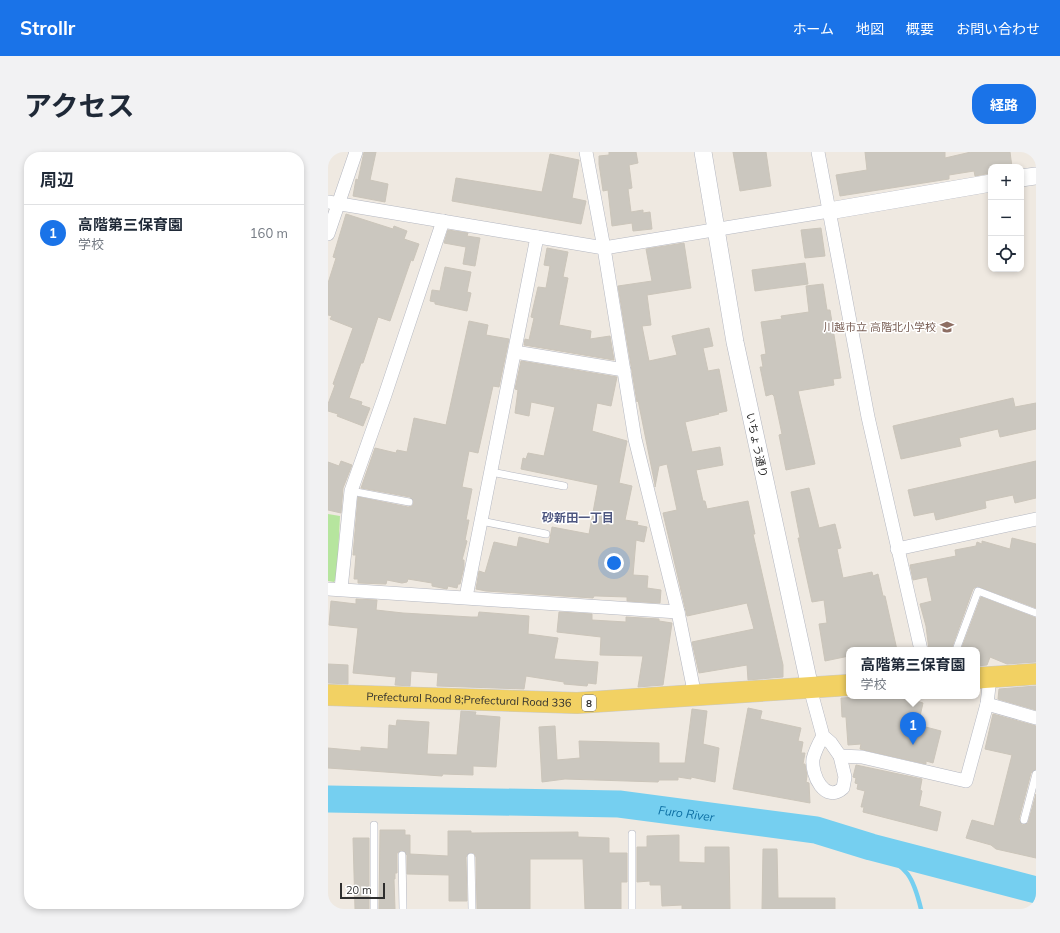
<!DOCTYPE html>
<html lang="ja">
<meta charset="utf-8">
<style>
:root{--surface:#fff;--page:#f2f2f3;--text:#1f2937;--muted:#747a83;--line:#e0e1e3;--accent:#1a73e8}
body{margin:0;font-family:Mulish,"Noto Sans JP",sans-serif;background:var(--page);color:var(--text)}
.controls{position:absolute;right:12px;top:12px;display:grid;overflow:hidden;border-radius:8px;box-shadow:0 2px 6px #0003}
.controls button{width:36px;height:36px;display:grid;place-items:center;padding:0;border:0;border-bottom:1px solid var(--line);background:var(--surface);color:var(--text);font:20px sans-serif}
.scale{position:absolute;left:12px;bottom:10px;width:45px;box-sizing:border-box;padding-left:4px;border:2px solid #2e2e2e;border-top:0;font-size:11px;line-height:14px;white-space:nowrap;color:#2e2e2e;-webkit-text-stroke:3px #fff;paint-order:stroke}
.you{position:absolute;left:286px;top:411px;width:14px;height:14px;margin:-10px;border:3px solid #fff;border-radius:50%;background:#1a73e8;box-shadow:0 0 0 6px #1a73e833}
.badge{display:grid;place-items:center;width:26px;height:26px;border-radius:50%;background:var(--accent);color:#fff;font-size:13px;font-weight:700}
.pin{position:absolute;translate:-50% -33px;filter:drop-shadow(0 1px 2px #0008)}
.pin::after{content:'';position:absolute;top:21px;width:14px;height:12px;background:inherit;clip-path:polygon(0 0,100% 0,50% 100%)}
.popup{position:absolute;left:518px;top:495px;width:134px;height:52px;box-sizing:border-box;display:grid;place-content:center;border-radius:8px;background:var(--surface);filter:drop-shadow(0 1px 3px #0005);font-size:13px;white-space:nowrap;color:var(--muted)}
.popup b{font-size:15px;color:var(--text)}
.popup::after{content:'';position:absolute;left:50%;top:100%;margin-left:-8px;border:8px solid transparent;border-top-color:var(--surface)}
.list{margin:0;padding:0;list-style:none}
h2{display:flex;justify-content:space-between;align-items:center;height:52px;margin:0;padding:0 16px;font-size:17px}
h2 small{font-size:13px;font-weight:400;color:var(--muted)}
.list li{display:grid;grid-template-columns:26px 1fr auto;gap:12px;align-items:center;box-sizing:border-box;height:56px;padding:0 16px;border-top:1px solid var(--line)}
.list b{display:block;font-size:15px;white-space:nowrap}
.list p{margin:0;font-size:13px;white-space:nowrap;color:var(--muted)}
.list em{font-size:13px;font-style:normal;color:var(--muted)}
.icon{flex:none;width:22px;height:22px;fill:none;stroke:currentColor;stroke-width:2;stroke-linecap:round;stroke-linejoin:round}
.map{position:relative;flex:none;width:708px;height:757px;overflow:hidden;border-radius:16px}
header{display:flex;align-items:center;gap:24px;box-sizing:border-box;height:56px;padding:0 20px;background:var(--accent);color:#fff}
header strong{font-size:19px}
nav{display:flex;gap:22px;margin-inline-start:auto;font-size:14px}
.intro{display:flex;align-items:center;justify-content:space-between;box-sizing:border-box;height:96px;padding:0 24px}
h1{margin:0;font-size:28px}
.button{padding:10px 18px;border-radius:16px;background:var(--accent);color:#fff;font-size:14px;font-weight:700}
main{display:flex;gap:24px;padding:0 24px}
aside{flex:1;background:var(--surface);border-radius:16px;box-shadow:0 2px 6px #0003}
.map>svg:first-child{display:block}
</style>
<header>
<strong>Strollr</strong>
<nav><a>ホーム</a><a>地図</a><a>概要</a><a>お問い合わせ</a></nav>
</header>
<div class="intro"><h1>アクセス</h1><a class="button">経路</a></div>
<main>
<aside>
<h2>周辺<small></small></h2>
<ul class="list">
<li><span class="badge">1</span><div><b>高階第三保育園</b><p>学校</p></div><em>160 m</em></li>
</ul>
</aside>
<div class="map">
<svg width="708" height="757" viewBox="0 0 708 757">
<rect width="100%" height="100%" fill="#efe9e1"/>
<!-- green -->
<polygon fill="#b6e59e" points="0,362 12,364 9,425 6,430 0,429"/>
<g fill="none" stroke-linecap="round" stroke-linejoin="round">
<!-- stream -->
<path stroke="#75cff0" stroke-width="4.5" d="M543 695C577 717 583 716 593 757"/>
<!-- river -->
<path stroke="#75cff0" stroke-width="27" id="s1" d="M0 647 291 652 488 678 543 695 708 738"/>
</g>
<!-- building -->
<g fill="#cbc7bf" stroke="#cbc5ba">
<polygon points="36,0 48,0 42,28 60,32 57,50 25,44 28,27 30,28"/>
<polygon points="281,0 308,0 310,11 301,13 304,36 300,37 303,60 315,58 315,61 322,60 324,77 305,79 304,71 284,74 280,38 275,39 271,12 271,4 281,3"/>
<polygon points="405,0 438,0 443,34 412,39"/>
<polygon points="537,0 617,0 617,6 643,0 682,0 684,15 663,15 663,21 647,24 646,19 621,23 621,27 512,44 508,23 539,18"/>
<polygon points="222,2 251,8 244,46 258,49 253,72 124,49 128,26 214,40"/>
<polygon points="18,62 65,77 66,74 79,79 76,87 91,92 85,109 83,108 62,169 50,165 35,211 33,211 21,246 34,250 33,253 42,256 35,274 9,264 10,262 0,259 0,252 7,233 5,232 25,176 2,167 4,164 0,163 0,131 8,106 5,105"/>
<polygon points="493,76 497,104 477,106 473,78"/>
<polygon points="120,78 140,81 139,84 152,86 147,114 135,112 138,95 116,91"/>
<polygon points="356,91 363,136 319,143 323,173 314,174 321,209 349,203 344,184 381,176 385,194 375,196 380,219 391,217 399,259 390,261 391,262 357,270 364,300 392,295 395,313 368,318 375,349 377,349 379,357 420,349 427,382 425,382 455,513 455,525 420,528 419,513 371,521 364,490 426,477 419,451 359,464 335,361 349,358 339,312 331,314 327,335 327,333 310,248 309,250 290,134 324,129 318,97"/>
<polygon points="219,96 240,100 235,125 240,126 231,173 263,179 262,187 282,184 286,208 196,193 197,187 201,188 206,166 203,165 210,135 218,136 222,114 216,113"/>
<polygon points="477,111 480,132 427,139 424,118"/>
<polygon points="117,115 143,120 139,140 143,141 139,159 107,152 107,150 102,149 104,138 112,139"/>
<polygon points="495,132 499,158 502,158 513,226 505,227 506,233 470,239 487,312 458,318 451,283 454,282 446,244 444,242 438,244 432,215 435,215 433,203 438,202 433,170 454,167 453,164 481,160 478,134"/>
<polygon points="141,169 160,173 158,183 181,187 171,235 165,234 150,301 141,299 134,335 144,337 138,368 141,368 137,388 139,389 134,408 136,408 136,415 132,432 130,432 129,436 120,434 119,437 104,434 104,431 80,427 79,430 74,431 59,428 58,432 30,431 30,427 26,427 28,403 25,403 30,345 80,355 84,354 86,351 82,345 33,336 47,296 68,301 69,298 79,300 86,266 118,273"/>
<polygon points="193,209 289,225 283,254 269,251 264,279 299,289 291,331 304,334 297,368 310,370 309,373 319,375 316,390 308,388 305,423 320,424 319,436 333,438 332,451 299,449 299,445 269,444 266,444 265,446 158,439 148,437 151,419 157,421 166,390 189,395 191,385 221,392 224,375 261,382 270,333 193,317 195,306 198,307 200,301 216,304 227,255 203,250 201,264 187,261 190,238 187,237"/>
<polygon points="685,246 687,255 708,251 708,277 672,285 670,277 631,286 633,294 573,307 565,274"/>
<polygon points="13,309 24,313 15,336 13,361 0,358 0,310 11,314"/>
<polygon points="708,309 708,346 687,351 685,343 657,349 658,356 608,368 606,360 586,364 580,338"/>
<polygon points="481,336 491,376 507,372 513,396 509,397 515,426 544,420 545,424 550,422 555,444 557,444 569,498 521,498 521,504 497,509 491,472 499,471 496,448 484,450 470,386 472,386 463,340"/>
<polygon points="684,386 708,392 708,456 649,434 645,437 623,498 601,498 598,474 592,452 604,449 599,425 585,428 582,413 628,404 627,398 648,394 649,390 654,392 654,389 682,397"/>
<polygon points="653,445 708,466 708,510 679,512 662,505 659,513 649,514 649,498 633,498"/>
<polygon points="28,447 49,448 48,458 75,461 143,465 150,465 151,460 201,464 200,482 230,486 226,507 270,510 268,532 260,531 259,534 236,532 236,530 198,524 196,537 109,534 110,521 83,519 82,534 67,533 68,525 25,521 30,476 1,473 3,449 28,452"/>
<polygon points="231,460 264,462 264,468 298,470 298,465 331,467 331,469 344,471 335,533 310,535 315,504 272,503 273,485 229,480"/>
<polygon points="0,512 20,513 20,532 0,531"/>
<polygon points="708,534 708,558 670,547 671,537"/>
<polygon points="556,544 566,547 567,544 573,544 595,551 590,573 613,579 605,611 598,609 598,612 532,597 533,592 520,593 518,565 514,565 513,546"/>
<polygon points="420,556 434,559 432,567 473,576 470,589 475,590 473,601 477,601 475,612 477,612 479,624 478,630 481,631 482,651 405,637"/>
<polygon points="364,557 379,559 375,592 391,596 387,630 363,625 363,627 350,625 350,628 331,628 330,630 237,627 214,630 211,575 227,574 229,608 252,606 251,589 331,591 331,611 357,611"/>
<polygon points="133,559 148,560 147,563 172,565 168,615 145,614 145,623 115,622 114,624 0,616 0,596 33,599 33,595 60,597 61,573 68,574 69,568 101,570 99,602 129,603"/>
<polygon points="665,562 708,574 708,617 703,621 691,667 694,673 700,671 708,642 708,706 668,697 663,693 638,686 644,668 666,674 684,603 657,597"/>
<polygon points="528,613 594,627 592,638 594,639 591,654 613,660 609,679 535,660 536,655 533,655 537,639 529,637 530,632 527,631 528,626 525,625"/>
<polygon points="52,678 77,678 77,683 82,683 82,702 120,704 120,679 143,679 143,681 250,680 250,685 281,686 281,701 299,701 299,730 293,730 293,757 257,757 255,707 202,707 202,757 149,757 148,705 146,701 141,701 138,705 139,749 121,749 121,723 79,722 79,703 74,698 69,701 69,721 67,721 67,727 66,727 67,757 51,757"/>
<polygon points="351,683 351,710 377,711 377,695 401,695 402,757 354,757 354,753 334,754 333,733 322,733 322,729 309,730 309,695 319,695 319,684"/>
<polygon points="25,686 41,686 41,757 27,757"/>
<polygon points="435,697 449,697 450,746 507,746 507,757 434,757"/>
</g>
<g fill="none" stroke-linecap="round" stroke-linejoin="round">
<defs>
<g id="service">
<polyline points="163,320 236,334"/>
<polyline points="23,339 81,350"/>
<polyline points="153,369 218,382"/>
<polyline points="628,498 650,439 708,461"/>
<polyline points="696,668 708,622"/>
<polyline points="304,682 304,757"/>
<polyline points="74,703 75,757"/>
<polyline points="143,705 144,757"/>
<polyline points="46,757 46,673"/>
</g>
<g id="minor">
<polyline points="258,0 276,96 307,287 350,460 367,544"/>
<polyline points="490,0 540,265 593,498"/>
<polyline points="0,50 276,96 501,59"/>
<polyline points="0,82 28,0"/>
<polyline points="187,200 296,218"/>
<polyline points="569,397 708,367"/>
<polyline points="0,437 350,460"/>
<polyline points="13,437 23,339 57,243 115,69"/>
<polyline points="138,445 209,85"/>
<path d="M482 536 495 584 503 591 512 604 517 625 515 636C497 652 483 623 485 607 487 599 491 591 495 584"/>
<polyline points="659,552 708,566"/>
<polyline points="512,604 534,605 638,629 659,552 662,525"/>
</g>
<g id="tertiary">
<polyline points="375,0 407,190 482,536"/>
<polyline points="693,26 708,24"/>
<polyline points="501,59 663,31"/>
</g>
<g id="primary">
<polyline points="649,526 708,522"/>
<path id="s2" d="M0 543 249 551 521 533"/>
</g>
</defs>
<!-- service casing -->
<use href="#service" stroke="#b4b7c1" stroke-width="8"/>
<!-- minor casing -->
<use href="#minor" stroke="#b4b7c1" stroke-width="14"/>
<!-- tertiary casing -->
<use href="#tertiary" stroke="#b4b7c1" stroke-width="18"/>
<!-- primary casing -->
<use href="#primary" stroke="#c9c9c9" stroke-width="22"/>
<!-- service -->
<use href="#service" stroke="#fff" stroke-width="7"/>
<!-- minor -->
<use href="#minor" stroke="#fff" stroke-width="13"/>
<!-- tertiary -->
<use href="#tertiary" stroke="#fff" stroke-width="17"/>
<!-- primary -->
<use href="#primary" stroke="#f2d163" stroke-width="21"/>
</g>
<!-- icons -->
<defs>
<symbol id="school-bare" viewBox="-9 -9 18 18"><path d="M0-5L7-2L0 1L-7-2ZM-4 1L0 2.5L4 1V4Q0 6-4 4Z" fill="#8d6e63" stroke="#fff" stroke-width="2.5" paint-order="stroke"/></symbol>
</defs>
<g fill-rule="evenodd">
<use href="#school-bare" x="609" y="165" width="20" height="20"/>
</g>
<g text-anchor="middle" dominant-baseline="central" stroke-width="3" stroke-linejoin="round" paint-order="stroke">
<!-- shield labels -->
<rect fill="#fff" stroke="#6d6d6d" stroke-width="1" x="254" y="543" width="14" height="16" rx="3"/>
<g font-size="10" font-weight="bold" fill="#2e2e2e">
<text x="261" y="551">8</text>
</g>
<!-- education labels -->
<g font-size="11" fill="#785e54" stroke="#fff" text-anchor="end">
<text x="608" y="175">川越市立 高階北小学校</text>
</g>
<!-- street labels -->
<g font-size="11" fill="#2e2e2e" stroke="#fff">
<text transform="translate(429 293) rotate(78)">いちょう通り</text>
<text stroke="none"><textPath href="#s2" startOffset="141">Prefectural Road 8;Prefectural Road 336</textPath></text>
</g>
<!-- neighbourhood labels -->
<g font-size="12" font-weight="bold" fill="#4d5680" stroke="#fff">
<text x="250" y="365">砂新田一丁目</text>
</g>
<!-- water labels -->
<g font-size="12" font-style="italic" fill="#0d6fa3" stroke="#fff">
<text stroke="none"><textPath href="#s1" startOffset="359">Furo River</textPath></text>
</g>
</g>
</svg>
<div class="controls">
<button>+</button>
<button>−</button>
<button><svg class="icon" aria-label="locate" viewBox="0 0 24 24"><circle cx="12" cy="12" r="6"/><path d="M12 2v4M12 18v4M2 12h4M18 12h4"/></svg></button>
</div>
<div class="scale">20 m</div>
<div class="you"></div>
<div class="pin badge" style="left:585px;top:593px">1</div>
<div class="popup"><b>高階第三保育園</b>学校</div>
</div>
</main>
